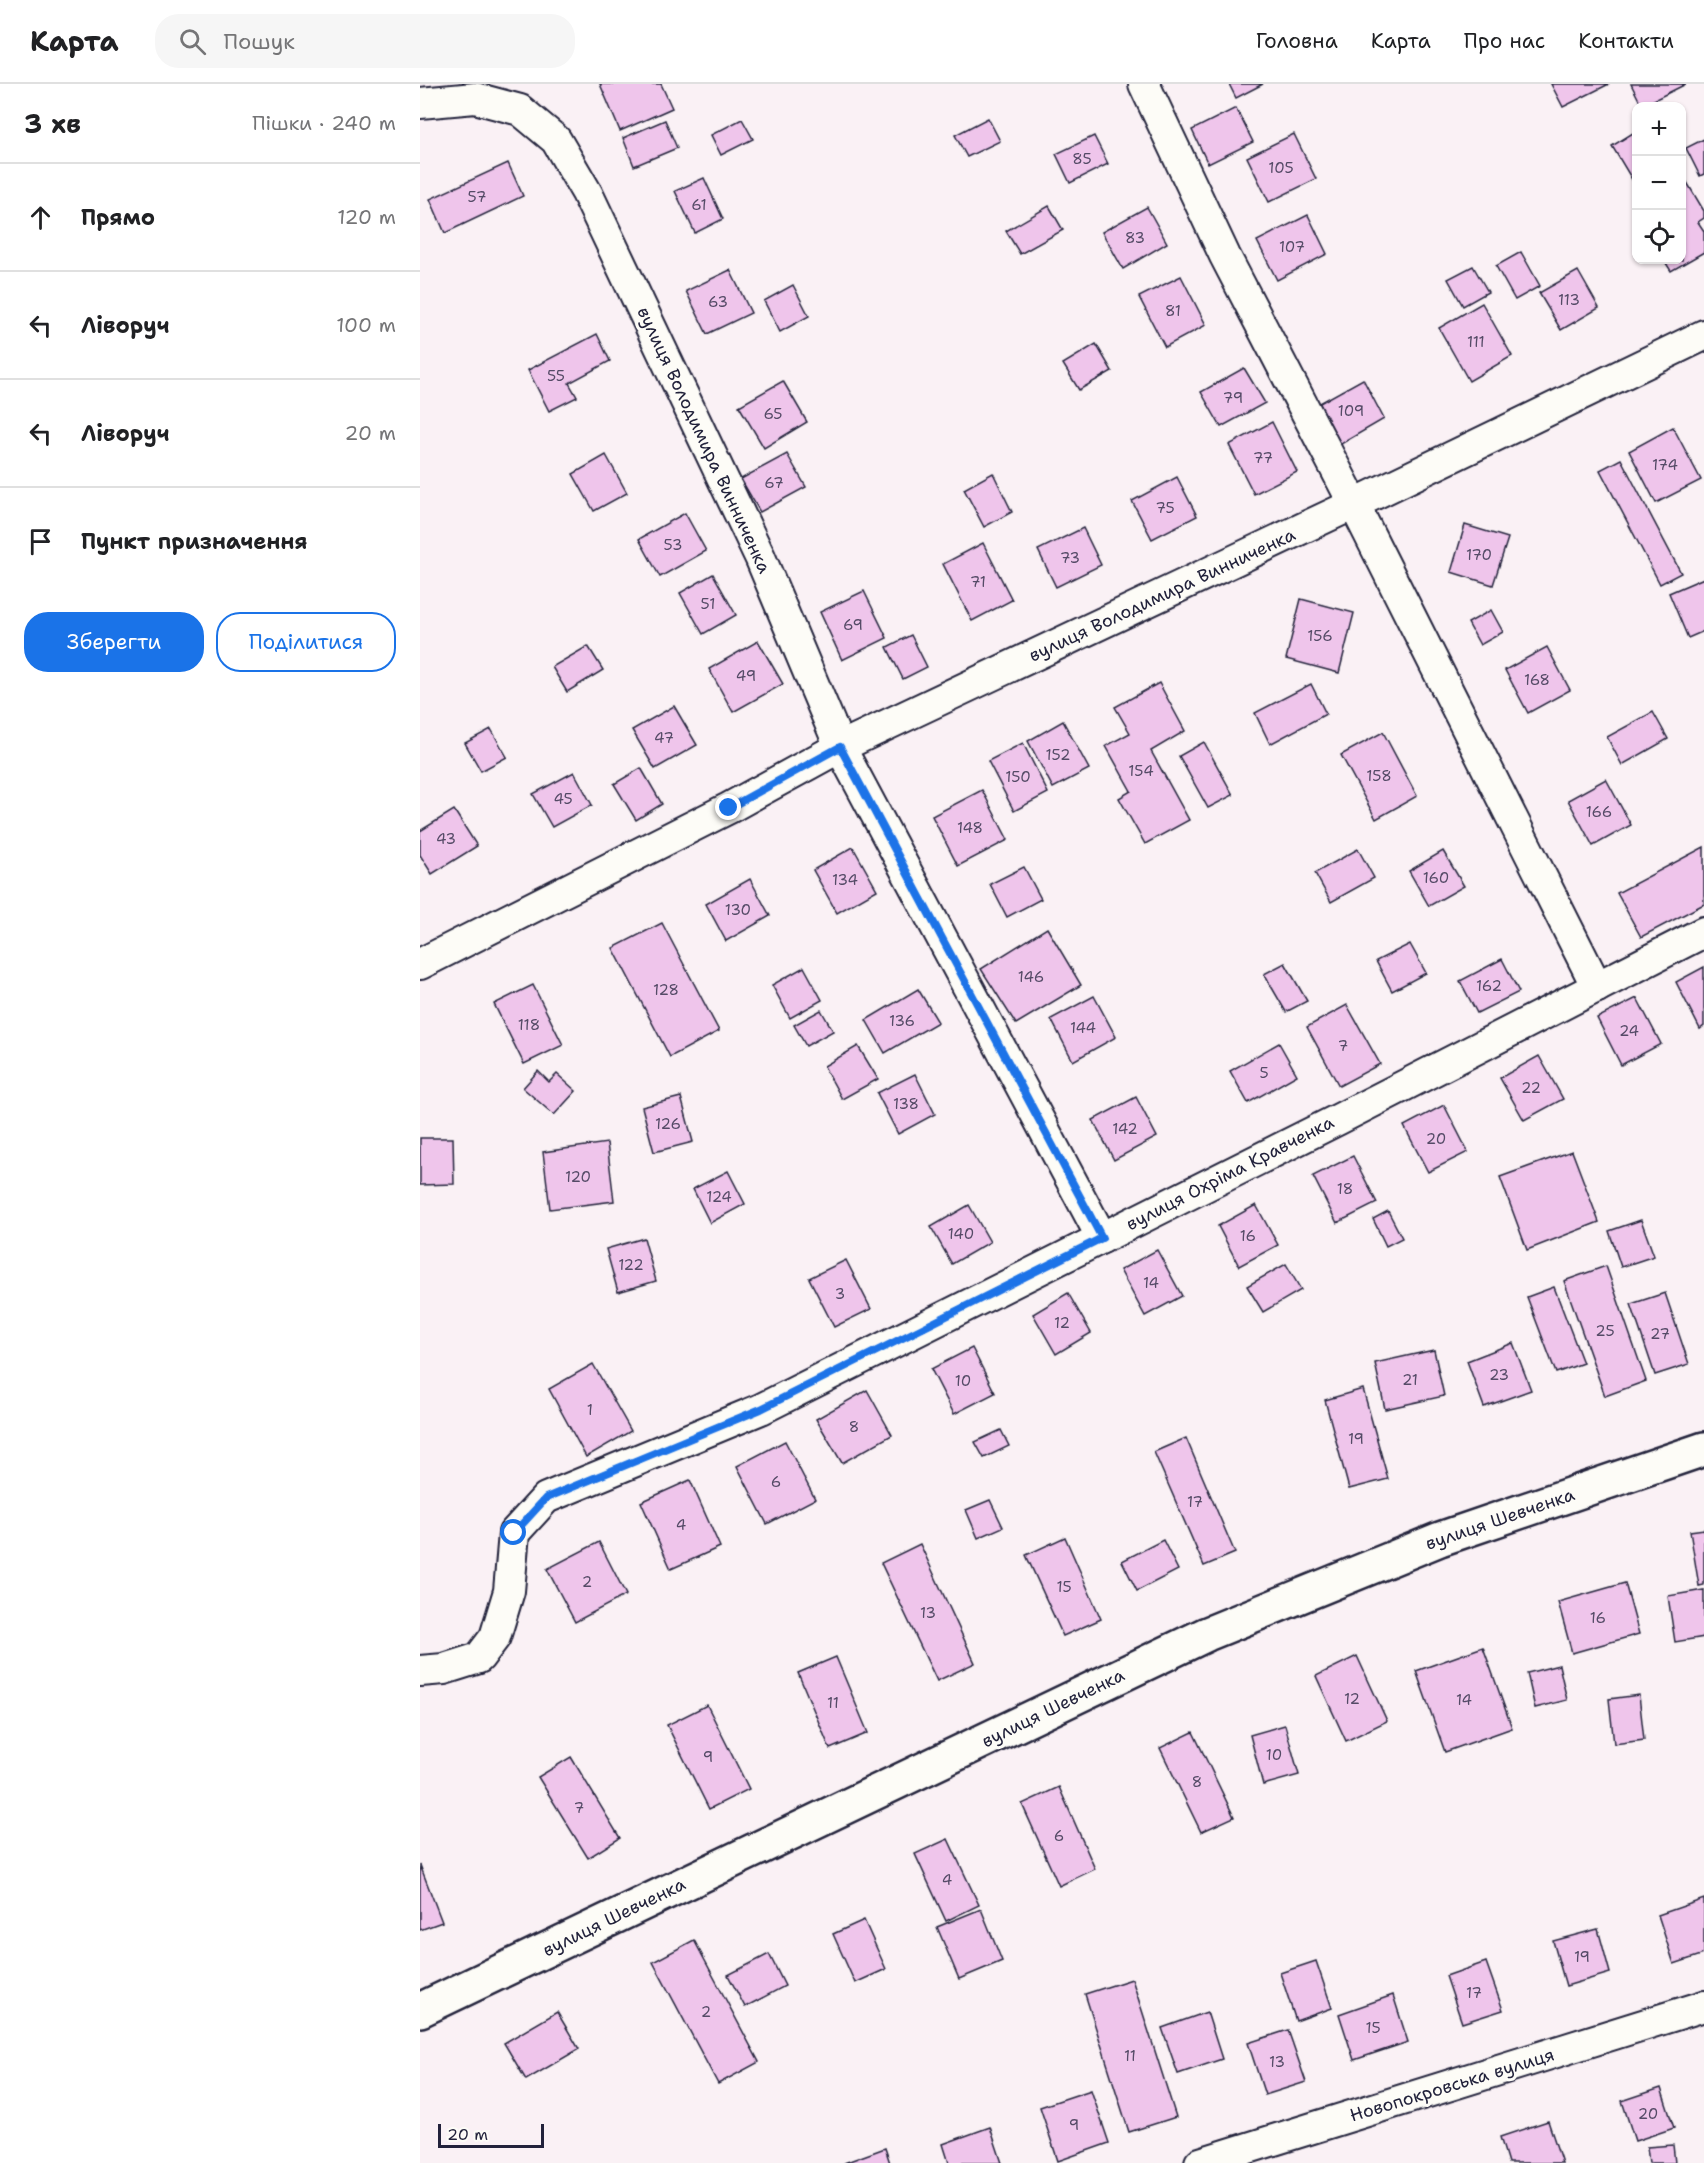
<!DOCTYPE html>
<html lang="uk">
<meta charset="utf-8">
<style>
:root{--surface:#fff;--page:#f6f6f6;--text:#202124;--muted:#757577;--line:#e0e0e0;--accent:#1a73e8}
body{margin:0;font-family:"Shantell Sans",sans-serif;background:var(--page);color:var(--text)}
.controls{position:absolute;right:18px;top:18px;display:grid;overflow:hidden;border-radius:12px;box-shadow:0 2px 4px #0004}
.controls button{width:54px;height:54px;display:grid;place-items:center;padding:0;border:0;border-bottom:2px solid var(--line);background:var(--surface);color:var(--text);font:30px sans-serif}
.scale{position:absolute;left:18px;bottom:15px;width:106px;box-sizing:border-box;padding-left:6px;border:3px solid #22223b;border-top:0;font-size:16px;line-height:21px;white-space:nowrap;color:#22223b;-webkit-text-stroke:4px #fdfcf7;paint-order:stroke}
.stop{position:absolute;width:18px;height:18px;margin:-14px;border:4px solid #1a73e8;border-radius:50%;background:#fff}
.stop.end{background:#1a73e8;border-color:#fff;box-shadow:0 2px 6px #0008}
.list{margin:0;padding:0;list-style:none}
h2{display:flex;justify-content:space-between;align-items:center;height:78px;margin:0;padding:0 24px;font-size:26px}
h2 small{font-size:20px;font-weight:400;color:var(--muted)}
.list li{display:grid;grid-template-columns:39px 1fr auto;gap:18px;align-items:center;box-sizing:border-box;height:108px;padding:0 24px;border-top:2px solid var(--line)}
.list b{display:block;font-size:22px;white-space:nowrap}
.list em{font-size:20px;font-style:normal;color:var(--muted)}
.actions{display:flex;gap:12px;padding:18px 24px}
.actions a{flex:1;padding:14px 0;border:2px solid var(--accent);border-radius:24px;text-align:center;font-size:21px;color:var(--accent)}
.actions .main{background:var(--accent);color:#fff}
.icon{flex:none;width:33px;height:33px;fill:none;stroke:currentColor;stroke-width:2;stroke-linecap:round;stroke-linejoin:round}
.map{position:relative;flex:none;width:1284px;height:2079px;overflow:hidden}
header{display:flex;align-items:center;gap:36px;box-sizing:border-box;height:84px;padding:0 30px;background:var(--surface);border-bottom:2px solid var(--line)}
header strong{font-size:28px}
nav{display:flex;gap:33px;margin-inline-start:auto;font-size:21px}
.search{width:420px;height:54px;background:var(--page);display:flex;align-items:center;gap:15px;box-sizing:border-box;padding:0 21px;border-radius:24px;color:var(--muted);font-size:22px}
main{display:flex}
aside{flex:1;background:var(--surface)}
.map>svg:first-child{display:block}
</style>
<header>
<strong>Карта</strong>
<div class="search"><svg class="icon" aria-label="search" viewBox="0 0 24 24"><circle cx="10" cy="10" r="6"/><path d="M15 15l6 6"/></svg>Пошук</div>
<nav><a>Головна</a><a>Карта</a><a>Про нас</a><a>Контакти</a></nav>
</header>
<main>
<aside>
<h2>3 хв<small>Пішки · 240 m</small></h2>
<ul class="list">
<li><svg class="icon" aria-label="ahead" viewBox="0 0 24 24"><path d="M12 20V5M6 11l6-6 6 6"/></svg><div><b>Прямо</b></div><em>120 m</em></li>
<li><svg class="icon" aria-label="left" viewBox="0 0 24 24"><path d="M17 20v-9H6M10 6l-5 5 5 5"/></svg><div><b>Ліворуч</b></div><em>100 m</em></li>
<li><svg class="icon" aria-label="left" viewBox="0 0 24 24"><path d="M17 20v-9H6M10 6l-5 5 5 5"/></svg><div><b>Ліворуч</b></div><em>20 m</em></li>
<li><svg class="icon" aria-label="arrive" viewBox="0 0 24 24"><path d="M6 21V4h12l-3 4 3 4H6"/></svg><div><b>Пункт призначення</b></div></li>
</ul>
<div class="actions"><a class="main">Зберегти</a><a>Поділитися</a></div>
</aside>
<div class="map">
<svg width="1284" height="2079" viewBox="0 0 1284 2079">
<rect width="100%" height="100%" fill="#faf1f5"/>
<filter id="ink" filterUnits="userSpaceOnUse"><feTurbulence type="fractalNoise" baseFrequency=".0167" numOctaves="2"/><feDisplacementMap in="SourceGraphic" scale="12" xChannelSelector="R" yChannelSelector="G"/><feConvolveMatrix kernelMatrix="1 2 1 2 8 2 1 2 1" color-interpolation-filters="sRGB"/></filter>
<g filter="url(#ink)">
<!-- building -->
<g fill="#efc5eb" stroke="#22223b" stroke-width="1.5">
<polygon points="180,0 241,0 252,24 200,47"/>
<polygon points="809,0 843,0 816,14"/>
<polygon points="1131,0 1189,0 1143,23"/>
<polygon points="1211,0 1266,0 1222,22"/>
<polygon points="816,24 833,58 788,80 772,46"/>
<polygon points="568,34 580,57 547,73 535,51"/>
<polygon points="322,35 333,55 301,71 291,51"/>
<polygon points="245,36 257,64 214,82 203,54"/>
<polygon points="1216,47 1216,102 1192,62"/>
<polygon points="874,50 896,95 849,118 827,73"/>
<polygon points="674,52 688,80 650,99 636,70"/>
<polygon points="1284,55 1284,90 1280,92 1266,64"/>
<polygon points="88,79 103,112 25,149 10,115"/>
<polygon points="1262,90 1284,127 1284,134 1278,138 1284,147 1284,168 1251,187 1244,176 1262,176"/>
<polygon points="284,94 303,135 275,149 255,107"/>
<polygon points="629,122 643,146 600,170 586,147"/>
<polygon points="727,123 747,159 703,185 682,148"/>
<polygon points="888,131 907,170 857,196 837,157"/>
<polygon points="1101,168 1120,202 1095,216 1076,182"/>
<polygon points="1053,182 1068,208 1043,222 1028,195"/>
<polygon points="310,186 331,229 287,250 266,207"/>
<polygon points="1158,187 1179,224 1141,246 1119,209"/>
<polygon points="761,192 786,241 745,263 719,213"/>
<polygon points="373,201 389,232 360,248 344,217"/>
<polygon points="1062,219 1092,272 1049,297 1019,244"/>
<polygon points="177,250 190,277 149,299 157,313 129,327 108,286"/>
<polygon points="676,260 692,287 659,306 643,280"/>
<polygon points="824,284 845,319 801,343 781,308"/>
<polygon points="943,295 964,335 921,360 898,320"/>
<polygon points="363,297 387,338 344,364 319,322"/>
<polygon points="852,338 877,388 834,410 809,361"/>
<polygon points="1253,343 1281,396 1236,419 1209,367"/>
<polygon points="367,370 386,403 340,428 321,395"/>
<polygon points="186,371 207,409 174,427 153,390"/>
<polygon points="1201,375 1261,489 1240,500 1180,386"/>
<polygon points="573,389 592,428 564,443 544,405"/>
<polygon points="757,393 777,432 732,455 712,417"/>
<polygon points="265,429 286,467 240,493 219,455"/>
<polygon points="1045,441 1088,454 1073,501 1031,488"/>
<polygon points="663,444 681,481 636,503 618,466"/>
<polygon points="563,459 592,516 552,537 523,480"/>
<polygon points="293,490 316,531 283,550 260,509"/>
<polygon points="1284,494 1284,547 1268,554 1249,509"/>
<polygon points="444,507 467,554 422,576 400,528"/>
<polygon points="881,515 934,529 919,589 866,575"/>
<polygon points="1071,526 1083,548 1060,561 1048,539"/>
<polygon points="491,551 507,583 483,595 467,563"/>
<polygon points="338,557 363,600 313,628 289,585"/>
<polygon points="168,562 183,586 147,608 132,583"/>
<polygon points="1127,563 1150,606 1108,629 1085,586"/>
<polygon points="739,599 765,647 731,667 769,736 725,760 699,714 711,707 686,662 710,649 695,623"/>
<polygon points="891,600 906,630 850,660 835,629"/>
<polygon points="254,622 277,661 235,685 212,646"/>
<polygon points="1233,628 1248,655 1202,681 1187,653"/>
<polygon points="643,637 669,685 633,704 608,657"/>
<polygon points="71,645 87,673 61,687 45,659"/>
<polygon points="963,648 997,712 956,735 921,671"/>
<polygon points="784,658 813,711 788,724 759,672"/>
<polygon points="603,659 628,709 594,727 568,677"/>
<polygon points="221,684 242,720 216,736 194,700"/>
<polygon points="154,688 172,721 132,743 113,710"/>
<polygon points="1186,695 1211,741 1173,762 1148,716"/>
<polygon points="562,706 588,756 538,782 512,732"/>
<polygon points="34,726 57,762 12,790 0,771 0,747"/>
<polygon points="433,763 457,806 417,829 393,786"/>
<polygon points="1284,763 1284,820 1221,853 1197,809"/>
<polygon points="938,765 954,794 911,818 895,789"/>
<polygon points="1023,767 1044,802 1009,822 989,787"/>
<polygon points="604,783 621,815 587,833 570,800"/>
<polygon points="330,795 350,832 306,857 286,820"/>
<polygon points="242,839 299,947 250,973 193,864"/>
<polygon points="627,844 661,901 596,940 561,885"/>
<polygon points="990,860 1006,889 972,907 956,877"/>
<polygon points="1082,875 1099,908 1057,929 1040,897"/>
<polygon points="865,879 887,917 866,928 844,890"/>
<polygon points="384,883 402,916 370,934 352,901"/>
<polygon points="1284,883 1284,942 1280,945 1256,898"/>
<polygon points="113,901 143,961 104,980 74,920"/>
<polygon points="498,905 518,938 465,969 446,936"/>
<polygon points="674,912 696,953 653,977 631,935"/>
<polygon points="1217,914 1241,960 1201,981 1177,934"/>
<polygon points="927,921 960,980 919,1002 887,943"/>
<polygon points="401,926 413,947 386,962 374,941"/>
<polygon points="859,959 877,991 828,1019 810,987"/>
<polygon points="438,962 458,995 422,1015 404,982"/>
<polygon points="1119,972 1143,1015 1104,1036 1080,994"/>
<polygon points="118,987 129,998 137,990 156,1007 134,1031 103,1004"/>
<polygon points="495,990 515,1030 478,1050 457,1009"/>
<polygon points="261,1013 273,1058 234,1068 222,1023"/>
<polygon points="716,1013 737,1053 694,1076 673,1036"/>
<polygon points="1024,1021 1048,1068 1008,1088 984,1042"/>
<polygon points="0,1054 33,1054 34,1100 0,1101"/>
<polygon points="187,1059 194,1117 130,1125 123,1068"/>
<polygon points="1152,1067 1179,1138 1107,1166 1080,1093"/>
<polygon points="933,1072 957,1119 917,1139 893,1092"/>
<polygon points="308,1087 325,1120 290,1139 273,1105"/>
<polygon points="549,1121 570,1158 532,1180 511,1143"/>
<polygon points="836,1121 858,1161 819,1182 798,1142"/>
<polygon points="968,1127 982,1154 966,1162 953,1135"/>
<polygon points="1221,1136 1234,1172 1201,1183 1189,1147"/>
<polygon points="224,1154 236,1197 198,1208 186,1165"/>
<polygon points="737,1166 762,1212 725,1232 700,1186"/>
<polygon points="426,1176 451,1225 414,1243 389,1194"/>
<polygon points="866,1180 881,1206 843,1228 827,1202"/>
<polygon points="1186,1182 1226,1297 1185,1312 1144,1197"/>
<polygon points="1134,1203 1163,1279 1136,1289 1107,1213"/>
<polygon points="648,1209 671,1249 636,1270 613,1230"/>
<polygon points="1245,1209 1269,1280 1235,1291 1211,1220"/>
<polygon points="1093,1259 1111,1306 1064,1323 1047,1277"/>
<polygon points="552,1264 575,1309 534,1330 511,1285"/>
<polygon points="1014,1266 1024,1312 965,1325 955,1279"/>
<polygon points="173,1280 211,1347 166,1373 129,1305"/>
<polygon points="943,1305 968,1395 929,1405 905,1316"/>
<polygon points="447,1306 472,1351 422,1379 396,1335"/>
<polygon points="581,1346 589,1362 564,1374 555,1358"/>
<polygon points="766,1354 815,1469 784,1482 734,1368"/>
<polygon points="365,1357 395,1415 347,1440 317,1382"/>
<polygon points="270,1396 300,1463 251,1485 221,1418"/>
<polygon points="570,1416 583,1443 558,1454 546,1426"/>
<polygon points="1284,1445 1284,1501 1279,1502 1270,1447"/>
<polygon points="645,1453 681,1535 643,1552 606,1471"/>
<polygon points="743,1456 758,1486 717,1507 702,1477"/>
<polygon points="179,1458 206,1511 155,1538 127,1485"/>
<polygon points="500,1460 555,1579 517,1597 461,1479"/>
<polygon points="1205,1499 1219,1550 1152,1569 1138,1518"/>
<polygon points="1284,1506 1284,1553 1255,1558 1248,1512"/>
<polygon points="1063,1563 1092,1644 1025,1668 996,1587"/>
<polygon points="937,1572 967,1637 926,1657 896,1592"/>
<polygon points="416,1573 448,1649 410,1665 378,1589"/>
<polygon points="1139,1581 1147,1616 1115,1624 1107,1589"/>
<polygon points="1219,1611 1224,1656 1194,1660 1189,1615"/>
<polygon points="287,1621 329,1705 289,1725 247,1641"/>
<polygon points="865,1641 879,1691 843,1701 830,1651"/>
<polygon points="773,1648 814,1733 781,1748 740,1664"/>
<polygon points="151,1673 200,1754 168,1774 118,1693"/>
<polygon points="639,1703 675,1785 639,1802 602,1720"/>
<polygon points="528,1755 559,1821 526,1837 495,1770"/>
<polygon points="0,1781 22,1838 0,1846"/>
<polygon points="1284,1815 1284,1870 1254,1880 1238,1831"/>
<polygon points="561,1825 582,1877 539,1895 517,1843"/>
<polygon points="444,1836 466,1885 435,1899 413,1850"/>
<polygon points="1178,1845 1190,1889 1146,1902 1133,1857"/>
<polygon points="274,1856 339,1978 298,2000 233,1878"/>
<polygon points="349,1870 365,1902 325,1923 308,1891"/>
<polygon points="896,1877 912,1924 876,1937 860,1889"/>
<polygon points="1066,1878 1083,1926 1042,1939 1026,1892"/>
<polygon points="712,1895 756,2033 709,2048 665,1910"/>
<polygon points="973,1911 988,1958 934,1976 919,1930"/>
<polygon points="137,1928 159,1965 106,1996 84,1959"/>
<polygon points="787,1928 802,1975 758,1990 742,1944"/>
<polygon points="868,1946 886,1998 845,2011 828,1959"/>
<polygon points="1241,2004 1254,2044 1215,2057 1202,2017"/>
<polygon points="671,2006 689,2059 638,2077 620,2023"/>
<polygon points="1128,2037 1142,2079 1088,2079 1080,2053"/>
<polygon points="570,2043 582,2079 529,2079 523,2060"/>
<polygon points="1253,2061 1255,2079 1229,2079 1227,2063"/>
<polygon points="465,2064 470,2079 424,2079"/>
</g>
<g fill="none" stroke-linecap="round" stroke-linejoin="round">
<defs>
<g id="street">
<polyline points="724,0 805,172 934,420 1177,903"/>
<polyline points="0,19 55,14 100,26 136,56 167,109 340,473 420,663 682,1154"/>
<polyline points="0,880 309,724 420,663 934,420 1284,251"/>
<polyline points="0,1587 24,1585 59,1574 75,1553 89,1507 94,1449 126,1414 341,1325 919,1035 1284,848"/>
<polyline points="780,2079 1284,1922"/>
</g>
<polyline id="secondary" points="0,1926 787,1550 1020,1455 1284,1365"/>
</defs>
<!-- street casing -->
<use href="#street" stroke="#22223b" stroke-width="34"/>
<!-- secondary casing -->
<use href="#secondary" stroke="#22223b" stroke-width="38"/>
<!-- street -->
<use href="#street" stroke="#fdfcf7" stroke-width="30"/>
<!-- secondary -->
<use href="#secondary" stroke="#fdfcf7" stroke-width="33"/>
</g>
</g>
<g fill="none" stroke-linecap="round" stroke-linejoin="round" filter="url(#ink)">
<!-- route -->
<polyline stroke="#1a73e8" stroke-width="8" points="94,1449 126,1414 341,1325 682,1154 420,663 309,724"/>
</g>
<g text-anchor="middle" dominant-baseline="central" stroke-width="6" stroke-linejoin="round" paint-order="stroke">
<!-- number labels -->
<g font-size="15" fill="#554b67">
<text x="662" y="75">85</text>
<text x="861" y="84">105</text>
<text x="57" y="113">57</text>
<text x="279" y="121">61</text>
<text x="715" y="154">83</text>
<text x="872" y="163">107</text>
<text x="1149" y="216">113</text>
<text x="298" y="218">63</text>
<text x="753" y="227">81</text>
<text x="1056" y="258">111</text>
<text x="136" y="292">55</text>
<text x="813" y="314">79</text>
<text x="931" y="327">109</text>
<text x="353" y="330">65</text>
<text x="843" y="374">77</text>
<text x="1245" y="381">174</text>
<text x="354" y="399">67</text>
<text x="745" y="424">75</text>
<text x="253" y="461">53</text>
<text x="1059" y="471">170</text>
<text x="650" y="474">73</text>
<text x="558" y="498">71</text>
<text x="288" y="520">51</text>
<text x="433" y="541">69</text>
<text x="900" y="552">156</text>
<text x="326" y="592">49</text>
<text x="1117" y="596">168</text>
<text x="244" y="654">47</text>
<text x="638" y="671">152</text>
<text x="721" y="687">154</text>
<text x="959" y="692">158</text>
<text x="598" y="693">150</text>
<text x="143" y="715">45</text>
<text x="1179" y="728">166</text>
<text x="550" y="744">148</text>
<text x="26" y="755">43</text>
<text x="1016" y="794">160</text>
<text x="425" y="796">134</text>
<text x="318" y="826">130</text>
<text x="611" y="893">146</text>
<text x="1069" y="902">162</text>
<text x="246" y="906">128</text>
<text x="482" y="937">136</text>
<text x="109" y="941">118</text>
<text x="663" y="944">144</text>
<text x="1209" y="947">24</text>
<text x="923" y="962">7</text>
<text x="844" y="989">5</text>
<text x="1111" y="1004">22</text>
<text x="486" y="1020">138</text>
<text x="248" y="1040">126</text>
<text x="705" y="1045">142</text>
<text x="1016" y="1055">20</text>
<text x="158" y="1093">120</text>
<text x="925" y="1105">18</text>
<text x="299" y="1113">124</text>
<text x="541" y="1150">140</text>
<text x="828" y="1152">16</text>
<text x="211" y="1181">122</text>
<text x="731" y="1199">14</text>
<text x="420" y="1210">3</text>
<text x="642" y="1239">12</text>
<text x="1185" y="1247">25</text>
<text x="1240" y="1250">27</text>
<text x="1079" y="1291">23</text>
<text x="990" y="1296">21</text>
<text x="543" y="1297">10</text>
<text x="170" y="1326">1</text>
<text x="434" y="1343">8</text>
<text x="936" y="1355">19</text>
<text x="356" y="1398">6</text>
<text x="775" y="1418">17</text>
<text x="261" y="1441">4</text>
<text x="167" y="1498">2</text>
<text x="644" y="1503">15</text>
<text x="508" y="1529">13</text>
<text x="1178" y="1534">16</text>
<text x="932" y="1615">12</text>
<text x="1044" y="1616">14</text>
<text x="413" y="1619">11</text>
<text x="854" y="1671">10</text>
<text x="288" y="1673">9</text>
<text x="777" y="1698">8</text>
<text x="159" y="1724">7</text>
<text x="639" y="1752">6</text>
<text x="527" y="1796">4</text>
<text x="1162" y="1873">19</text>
<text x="1054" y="1909">17</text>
<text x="286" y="1928">2</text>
<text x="953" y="1944">15</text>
<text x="710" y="1972">11</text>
<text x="857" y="1978">13</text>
<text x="1228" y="2030">20</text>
<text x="654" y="2041">9</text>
</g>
<!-- street labels -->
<g font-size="18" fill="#22223b" stroke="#fdfcf7">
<text transform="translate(284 356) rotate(65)">вулиця Володимира Винниченка</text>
<text transform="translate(742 511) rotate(-25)">вулиця Володимира Винниченка</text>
<text transform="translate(810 1089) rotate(-27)">вулиця Охріма Кравченка</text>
<text transform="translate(1080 1435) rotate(-19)">вулиця Шевченка</text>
<text transform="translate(633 1624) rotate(-26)">вулиця Шевченка</text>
<text transform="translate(194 1833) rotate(-26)">вулиця Шевченка</text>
<text transform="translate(1032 2001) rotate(-17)">Новопокровська вулиця</text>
</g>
</g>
</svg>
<div class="controls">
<button>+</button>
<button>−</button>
<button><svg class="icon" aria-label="locate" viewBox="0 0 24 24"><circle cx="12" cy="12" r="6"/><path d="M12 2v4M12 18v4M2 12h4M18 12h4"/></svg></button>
</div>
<div class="scale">20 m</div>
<div class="stop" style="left:94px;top:1449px"></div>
<div class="stop end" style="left:309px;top:724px"></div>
</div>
</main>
